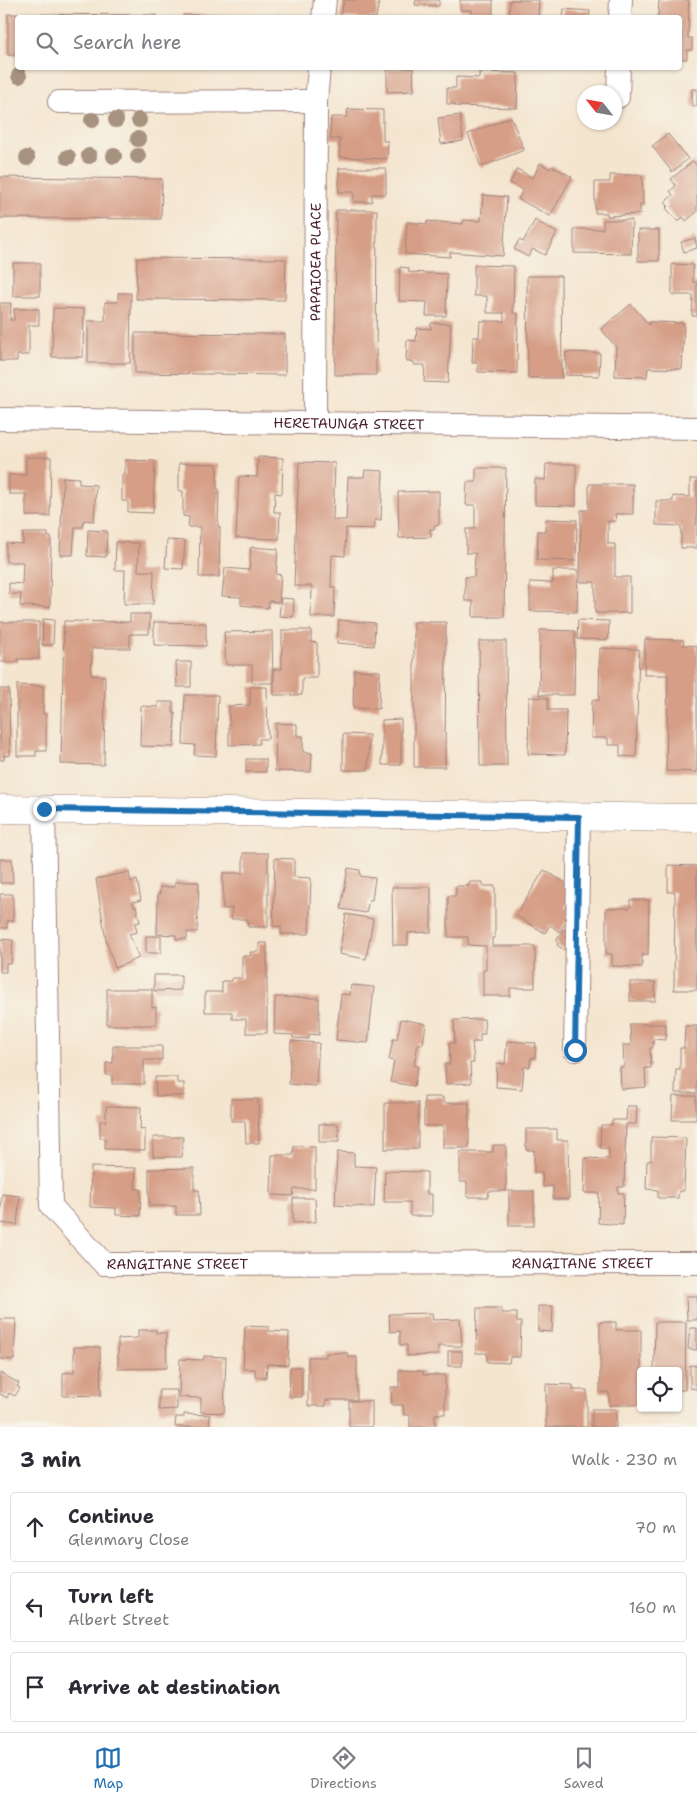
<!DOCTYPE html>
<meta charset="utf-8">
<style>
:root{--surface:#fff;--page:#f2f2f3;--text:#2b2b33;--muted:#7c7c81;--line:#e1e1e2;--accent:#1f6fb2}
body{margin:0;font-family:"Shantell Sans",sans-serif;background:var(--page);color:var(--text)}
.controls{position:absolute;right:15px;bottom:15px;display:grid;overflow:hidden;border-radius:5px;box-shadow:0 1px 4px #0004}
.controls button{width:45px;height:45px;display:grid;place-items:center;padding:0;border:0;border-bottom:1px solid var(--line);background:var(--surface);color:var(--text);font:25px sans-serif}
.compass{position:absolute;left:577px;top:85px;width:45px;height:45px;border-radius:50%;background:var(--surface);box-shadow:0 1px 4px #0004;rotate:301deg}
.stop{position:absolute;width:15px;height:15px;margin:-11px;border:4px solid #1f6fb2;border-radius:50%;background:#fff}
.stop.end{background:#1f6fb2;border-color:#fff;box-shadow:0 1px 5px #0008}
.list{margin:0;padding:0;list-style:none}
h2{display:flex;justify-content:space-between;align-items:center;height:65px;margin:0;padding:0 20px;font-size:21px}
h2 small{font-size:16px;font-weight:400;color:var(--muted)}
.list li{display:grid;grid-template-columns:32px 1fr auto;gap:15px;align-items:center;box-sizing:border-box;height:70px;margin:0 10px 10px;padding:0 10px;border:1px solid var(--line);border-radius:5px}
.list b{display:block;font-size:19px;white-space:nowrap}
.list p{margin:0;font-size:16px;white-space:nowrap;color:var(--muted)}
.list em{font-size:16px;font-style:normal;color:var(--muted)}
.icon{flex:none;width:28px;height:28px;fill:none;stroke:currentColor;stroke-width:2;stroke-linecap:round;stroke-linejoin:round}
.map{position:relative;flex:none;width:697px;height:1427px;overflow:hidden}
.search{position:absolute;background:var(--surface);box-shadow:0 1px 4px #0004;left:15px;right:15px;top:15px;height:55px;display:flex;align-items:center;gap:12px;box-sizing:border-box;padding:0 18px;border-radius:5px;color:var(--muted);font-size:19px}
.sheet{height:305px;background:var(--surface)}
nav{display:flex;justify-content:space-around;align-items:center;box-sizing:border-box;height:70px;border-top:1px solid var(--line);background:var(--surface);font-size:14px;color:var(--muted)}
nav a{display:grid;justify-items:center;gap:2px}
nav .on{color:var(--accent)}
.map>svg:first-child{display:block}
</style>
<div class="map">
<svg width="697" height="1427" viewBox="0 0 697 1427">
<rect width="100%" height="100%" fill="#f7f3e8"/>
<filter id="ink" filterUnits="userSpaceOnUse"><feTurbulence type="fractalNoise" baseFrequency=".02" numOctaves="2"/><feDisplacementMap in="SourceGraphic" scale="10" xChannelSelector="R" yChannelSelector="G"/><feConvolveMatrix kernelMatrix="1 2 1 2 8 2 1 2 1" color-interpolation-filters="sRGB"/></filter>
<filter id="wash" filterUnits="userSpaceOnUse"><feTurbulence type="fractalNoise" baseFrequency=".0096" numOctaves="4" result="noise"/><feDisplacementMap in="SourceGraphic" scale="20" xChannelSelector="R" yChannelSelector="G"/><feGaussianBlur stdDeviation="1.12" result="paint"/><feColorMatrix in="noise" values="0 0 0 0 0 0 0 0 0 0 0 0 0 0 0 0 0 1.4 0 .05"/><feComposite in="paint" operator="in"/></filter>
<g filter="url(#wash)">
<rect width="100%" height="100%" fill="#f4e5cf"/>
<g id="blocks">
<!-- building -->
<g fill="#d69e86">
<polygon points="344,0 379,0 376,18 340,18"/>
<polygon points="416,0 439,0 439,6 415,5"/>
<polygon points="460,0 493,0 493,18 472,18 472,10 460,10"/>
<polygon points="510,0 539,0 538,18 509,18"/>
<polygon points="659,0 689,0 688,38 692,38 692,50 687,50 687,59 680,59 680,18 658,18"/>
<polygon points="564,9 590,11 589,18 563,18"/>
<polygon points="8,14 156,15 156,18 18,18 18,55 8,55"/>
<rect x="183" y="15" width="99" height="3"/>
<polygon points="387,68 413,68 414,91 387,92"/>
<polygon points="479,72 518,73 517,108 455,106 455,104 447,104 447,88 456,88 456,77 479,78"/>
<rect x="692" y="89" width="5" height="17"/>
<polygon points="348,109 383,110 383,141 388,141 387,159 339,157 340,139 330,139 331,117 347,117"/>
<polygon points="460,115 463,141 441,144 438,118"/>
<polygon points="511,117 524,150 481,167 468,134"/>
<polygon points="668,134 688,159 672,172 652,146"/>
<polygon points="693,161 697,166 697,212 686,221 683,217 678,222 666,208 668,206 665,202 673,195 670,191 676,186 671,179"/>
<polygon points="540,163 550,169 552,166 572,177 550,216 518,199 523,190 510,183 517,169 533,178"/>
<polygon points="339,168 386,168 386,194 372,194 372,202 354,202 354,192 339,192"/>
<polygon points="610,175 642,175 643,205 640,205 640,214 607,216 607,213 595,213 595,182 610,182"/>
<polygon points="0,177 162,179 161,219 0,218"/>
<polygon points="483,195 507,197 503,256 450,252 450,257 405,254 407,222 427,224 427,221 463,224 464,220 481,221"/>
<polygon points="336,210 377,210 376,375 335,375"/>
<polygon points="535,220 557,233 545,255 533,249 528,257 514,249 519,240 523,242"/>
<polygon points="603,220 632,220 631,254 574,253 574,229 603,229"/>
<rect x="638" y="230" width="21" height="31"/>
<polygon points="695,238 697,248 684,252 681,242"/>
<polygon points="137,258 286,259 285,300 136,299"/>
<rect x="13" y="263" width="27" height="33"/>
<polygon points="672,264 693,265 693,282 697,282 697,316 692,316 693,295 672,295"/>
<polygon points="474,265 514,266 513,313 518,313 517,373 478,372 478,363 472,363 473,337 479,337 480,321 504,321 504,313 487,313 487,296 474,296"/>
<polygon points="400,267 409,268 408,272 447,274 446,316 426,316 427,302 399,301"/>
<polygon points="527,276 561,276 562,378 528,378"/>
<polygon points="118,293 131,293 130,363 88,363 88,321 105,321 105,302 118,302"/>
<polygon points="0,303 11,303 10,320 14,320 14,309 39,309 39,325 29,325 29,355 17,355 17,361 0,361"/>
<polygon points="631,304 649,325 649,322 684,323 682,369 648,368 647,377 615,376 616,347 601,329"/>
<polygon points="53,308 84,309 83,357 52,357"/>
<polygon points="431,323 451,324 448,383 424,382 425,365 414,365 414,362 406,361 407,340 416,341 417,328 431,329"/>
<polygon points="135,333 285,334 285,375 135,373"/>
<polygon points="566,352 600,353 599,376 566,375"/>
<polygon points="26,457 51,457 50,516 26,516 26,494 9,494 9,475 26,475"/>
<polygon points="258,457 283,458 282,494 275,493 274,512 280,512 279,539 236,538 239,476 257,477"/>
<polygon points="125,460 155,461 153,513 128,512 128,501 122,501 122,474 125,475"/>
<polygon points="299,462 335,463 333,520 346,520 348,477 364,477 365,470 383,471 381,520 375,520 374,529 346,528 345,556 332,555 331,587 335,587 334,617 311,617 312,586 294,586"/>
<polygon points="179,463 217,464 217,489 219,489 218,527 220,527 219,577 199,577 200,527 188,527 189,517 183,516 183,491 179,491"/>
<polygon points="546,464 576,464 576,506 535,505 535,479 545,480"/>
<polygon points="476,468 506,468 504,617 473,617 473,601 465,601 465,577 474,577 475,553 466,553 466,529 475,529 475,505 466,505 467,482 476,482"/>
<polygon points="63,477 79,478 79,484 96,485 94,521 84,520 83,527 75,527 73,555 60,555"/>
<polygon points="690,479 697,479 697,548 681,548 681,526 656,525 656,501 673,501 673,496 690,497"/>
<polygon points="589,484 633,484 633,514 615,514 616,521 608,521 608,544 615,544 615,577 630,577 630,613 595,613 595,582 580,582 581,510 589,510"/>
<polygon points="439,491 439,525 434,526 434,529 430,529 431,537 399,538 398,492"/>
<polygon points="546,519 577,520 576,561 537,560 538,531 545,531"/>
<polygon points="88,530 107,531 106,557 87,556"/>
<polygon points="23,533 48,533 48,537 51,537 50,607 20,606 21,594 9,594 9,583 22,584 23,562 6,562 6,543 23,544"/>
<polygon points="167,540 185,541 183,569 165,568"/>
<polygon points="116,542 139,543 138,571 154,571 153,604 124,604 125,570 115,570"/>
<polygon points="251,547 278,549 276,574 281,575 279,602 269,601 268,608 241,605 241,597 222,596 225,568 249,570"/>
<polygon points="553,570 578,570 577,612 530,611 530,582 553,583"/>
<polygon points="281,598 294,599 293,617 279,616"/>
<polygon points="130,614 150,614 149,634 130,634 130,648 92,648 91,675 105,676 104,765 61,764 64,621 130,622"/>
<polygon points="43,619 54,620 53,645 42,645"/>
<polygon points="339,620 375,623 374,646 337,643"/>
<polygon points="578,620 609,621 608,640 577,639"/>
<polygon points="0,622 39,622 39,659 18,659 18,662 0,662"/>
<polygon points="154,622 206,623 206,646 154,645"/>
<polygon points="414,622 446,622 445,767 414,767"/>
<polygon points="282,630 311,630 311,642 317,643 317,678 302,678 302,695 274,695 274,669 282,669"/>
<polygon points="540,630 575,631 574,695 539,695"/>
<polygon points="272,631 273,683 252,683 252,665 226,665 224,632"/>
<polygon points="645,639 684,640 683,645 697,646 697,772 666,771 668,675 644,675"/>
<polygon points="479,641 506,641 507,766 480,766"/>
<polygon points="600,648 639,649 636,757 620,756 620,745 608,745 608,738 591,738 592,700 599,700"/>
<polygon points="176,662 191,662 191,687 177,687"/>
<polygon points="354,670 380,671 379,709 353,708"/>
<polygon points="17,685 43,686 43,714 46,714 46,751 36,751 36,756 17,756"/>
<polygon points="250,687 267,687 268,739 259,739 259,744 229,745 229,706 250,705"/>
<polygon points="0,689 9,689 10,756 4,755 4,760 0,760"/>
<polygon points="185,695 218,695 216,756 194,755 195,745 183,744"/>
<polygon points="529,697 548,698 548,710 566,710 565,755 528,754"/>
<polygon points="158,702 173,702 173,713 175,713 174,747 140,746 141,706 158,707"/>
<polygon points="401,719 401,765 382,765 382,720"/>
<polygon points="276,723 297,724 297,736 303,736 303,752 312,753 311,772 275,771"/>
<polygon points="343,734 369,735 368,770 343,770"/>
<rect x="246" y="759" width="20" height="13"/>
<polygon points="243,853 268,853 268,927 248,927 247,919 231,919 232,908 223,909 223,873 243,873"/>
<polygon points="275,858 294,859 294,877 311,878 309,934 281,934 281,926 273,926"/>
<polygon points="0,859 12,859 13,883 0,883"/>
<polygon points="668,865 697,866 697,990 674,990 675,892 668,892"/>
<polygon points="348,868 360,870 360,876 375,878 372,900 369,900 366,913 341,909"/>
<polygon points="544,870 576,889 565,907 572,911 560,932 550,925 545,933 516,916"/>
<polygon points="129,872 131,882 137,880 141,900 133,902 134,907 136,906 140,922 135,923 137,932 129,934 139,958 115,968 106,940 96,879"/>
<polygon points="175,882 199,882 197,932 187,932 187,939 176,939 176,935 157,934 158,894 160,894 160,887 175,887"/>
<polygon points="469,882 483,882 483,886 495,886 495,938 492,938 492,946 535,946 535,988 510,988 510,996 483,996 483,970 486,970 486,946 468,945 468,937 448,937 448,896 456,896 456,886 469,886"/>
<polygon points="392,887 431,887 431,932 408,933 408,945 393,945"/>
<polygon points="0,894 13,894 13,921 7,921 7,928 0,928"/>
<polygon points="630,900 649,900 648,955 642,955 642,967 612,966 612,954 606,954 606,908 630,908"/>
<polygon points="346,914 373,919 366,959 339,954"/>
<polygon points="564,929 574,935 564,950 557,945 558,943 556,941"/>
<rect x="146" y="936" width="15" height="17"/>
<polygon points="0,939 13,940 11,964 6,963 6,972 0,972"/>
<polygon points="259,943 267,943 267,1033 246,1033 246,1019 232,1019 232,1012 205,1012 205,992 222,992 222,981 232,981 232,978 242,978 242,956 251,956 250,952 259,952"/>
<polygon points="154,975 181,975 181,990 154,991"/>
<rect x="630" y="982" width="25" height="19"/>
<polygon points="351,985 374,987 368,1043 336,1040 341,994 350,995"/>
<polygon points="107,989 152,989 152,1008 156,1007 156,1025 107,1025"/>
<polygon points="275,997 319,998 319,1035 309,1034 309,1039 293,1038 293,1035 274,1034"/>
<polygon points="401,1019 426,1024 423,1044 418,1044 414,1065 418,1066 414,1086 390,1082 394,1061 389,1060 393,1039 397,1039"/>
<polygon points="484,1019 485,1034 480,1034 480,1042 472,1042 474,1063 470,1063 471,1083 446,1084 445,1064 450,1064 449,1043 455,1043 454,1020"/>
<polygon points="630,1024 666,1024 666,1040 653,1039 653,1048 650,1048 651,1068 645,1068 646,1087 621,1089 620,1067 624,1067 623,1045 631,1045"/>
<polygon points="685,1026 697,1026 697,1093 675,1093 676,1069 680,1069 680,1048 684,1048"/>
<polygon points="291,1041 319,1043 316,1086 289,1084"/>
<polygon points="507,1041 536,1043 535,1058 531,1058 530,1067 524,1067 522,1089 496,1087 497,1063 505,1064"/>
<polygon points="113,1046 162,1046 162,1060 144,1060 144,1084 112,1084 112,1075 106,1075 106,1063 113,1063"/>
<polygon points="155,1077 177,1077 177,1083 184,1083 184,1096 156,1096"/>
<polygon points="673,1096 696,1096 696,1120 672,1120"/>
<polygon points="424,1097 443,1097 443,1103 469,1103 469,1148 443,1148 443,1126 424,1126"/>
<polygon points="231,1099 258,1099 259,1143 246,1143 245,1121 231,1121"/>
<rect x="385" y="1103" width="33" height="46"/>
<polygon points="106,1106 141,1107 140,1130 145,1129 145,1150 105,1149 105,1138 100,1138 100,1121 106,1121"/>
<polygon points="627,1106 637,1106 636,1124 626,1124 624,1187 618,1187 618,1193 624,1193 623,1225 598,1223 599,1193 584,1193 585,1158 609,1159 609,1149 600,1148 601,1125 612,1125 612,1120 626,1120"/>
<polygon points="319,1124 338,1124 339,1142 319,1142"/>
<polygon points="526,1129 557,1129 557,1140 568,1140 569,1199 553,1199 553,1186 543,1187 542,1173 534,1173 534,1150 526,1150"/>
<polygon points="153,1137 183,1137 182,1157 153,1157"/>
<polygon points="651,1137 686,1138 684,1191 679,1191 678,1198 658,1198 658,1190 646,1189 647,1161 651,1161"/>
<polygon points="493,1145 506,1145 506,1191 489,1191 488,1197 467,1197 467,1182 460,1182 460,1152 493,1152"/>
<polygon points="294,1146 315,1147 315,1189 294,1189 293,1196 271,1195 272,1155 293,1155"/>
<polygon points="337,1152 354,1153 354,1166 376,1167 374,1207 335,1205"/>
<polygon points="91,1167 136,1168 135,1189 141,1189 140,1216 116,1215 116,1208 90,1207"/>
<polygon points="194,1168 194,1190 199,1190 200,1215 176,1215 176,1206 149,1206 149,1169"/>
<polygon points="385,1171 427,1172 427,1194 432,1194 432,1216 410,1216 410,1202 384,1202"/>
<rect x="509" y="1191" width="25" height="35"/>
<polygon points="2,1194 20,1196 17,1225 0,1223"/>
<polygon points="293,1198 315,1198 316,1222 293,1223"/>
<polygon points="686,1296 697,1296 697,1320 687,1320"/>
<polygon points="538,1306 553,1306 552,1332 538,1331"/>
<polygon points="477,1308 502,1308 502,1313 517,1313 517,1322 521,1322 520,1357 510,1357 509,1363 487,1362 487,1353 476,1353"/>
<polygon points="432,1313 433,1320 460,1319 462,1346 438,1346 438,1355 407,1356 407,1345 400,1345 400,1331 390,1332 389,1314"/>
<polygon points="0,1319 16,1319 14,1360 0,1359"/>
<polygon points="600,1322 616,1322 616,1330 641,1330 641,1405 609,1405 609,1392 600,1392"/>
<polygon points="655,1322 686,1322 685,1390 678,1390 678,1371 654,1371"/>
<polygon points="245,1326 269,1327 269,1331 289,1332 288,1365 267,1364 266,1377 255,1377 255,1369 243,1369"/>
<polygon points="690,1328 697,1328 697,1350 688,1349"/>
<polygon points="138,1330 156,1330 156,1333 166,1333 167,1368 118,1369 118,1339 138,1338"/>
<polygon points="74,1347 100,1347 101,1395 63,1396 63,1373 74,1372"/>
<rect x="448" y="1351" width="14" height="15"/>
<polygon points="326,1353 348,1353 348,1357 357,1357 357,1400 326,1400 326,1406 308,1406 308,1357 326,1357"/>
<polygon points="204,1356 226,1357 224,1413 201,1412 201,1398 179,1397 180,1359 203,1360"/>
<polygon points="690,1365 697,1366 697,1389 690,1388"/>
<polygon points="290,1367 302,1367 302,1397 289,1397"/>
<polygon points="399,1370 423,1371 423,1375 445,1375 445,1414 435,1414 435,1427 410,1427 410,1415 404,1415 403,1405 392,1405 391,1387 399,1387"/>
<polygon points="0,1373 19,1383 17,1386 20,1388 15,1396 9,1393 7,1398 0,1394"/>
<polygon points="546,1384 573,1385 573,1390 587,1390 587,1427 546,1427"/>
<polygon points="159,1390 177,1390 177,1409 159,1410"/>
<rect x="349" y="1401" width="23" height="26"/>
<rect x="592" y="1409" width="24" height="18"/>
<polygon points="184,1414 210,1415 209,1427 175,1427 176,1417 184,1417"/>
</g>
</g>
</g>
<g filter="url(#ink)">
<use href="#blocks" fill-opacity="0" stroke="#9f827d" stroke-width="1"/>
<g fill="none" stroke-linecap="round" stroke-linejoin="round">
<defs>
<g id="minor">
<polyline points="323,18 325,0"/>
<polyline points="620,18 621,0"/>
<polyline points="618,97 619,68"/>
<polyline points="59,102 316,101"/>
<path id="s1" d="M0 419 697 428"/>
<path id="s2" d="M315 423 316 101 319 68"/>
<path id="s3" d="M44 809 51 1206 104 1264 697 1263"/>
<polyline points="575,1050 579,817"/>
</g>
<polyline id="tertiary" points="0,809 697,818"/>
</defs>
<!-- minor casing -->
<use href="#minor" stroke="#9f827d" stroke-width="24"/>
<!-- tertiary casing -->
<use href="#tertiary" stroke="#9f827d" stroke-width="29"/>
<!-- minor -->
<use href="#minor" stroke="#fff" stroke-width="22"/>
<!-- tertiary -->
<use href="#tertiary" stroke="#fff" stroke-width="28"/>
</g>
<!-- trees -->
<g fill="#a7917f">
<circle cx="19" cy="76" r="8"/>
<circle cx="92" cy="120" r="8"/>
<circle cx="116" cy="120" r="8"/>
<circle cx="139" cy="120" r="8"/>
<circle cx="138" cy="139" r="8"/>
<circle cx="89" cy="156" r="8"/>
<circle cx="114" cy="156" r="8"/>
<circle cx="138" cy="156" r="8"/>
<circle cx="68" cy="157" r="8"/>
<circle cx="27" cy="158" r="8"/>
</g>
</g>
<g fill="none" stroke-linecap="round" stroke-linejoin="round" filter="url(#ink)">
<!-- route -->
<polyline stroke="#1f6fb2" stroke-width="6" points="44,809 579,817 575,1050"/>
</g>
<g text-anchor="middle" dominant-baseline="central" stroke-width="4" stroke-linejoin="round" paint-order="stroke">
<!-- street labels -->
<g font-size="14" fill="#4a1f2b" stroke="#f7f3e8">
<text stroke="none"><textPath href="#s2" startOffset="161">PAPAIOEA PLACE</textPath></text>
<text stroke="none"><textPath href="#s1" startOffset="349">HERETAUNGA STREET</textPath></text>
<text stroke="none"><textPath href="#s3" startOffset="549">RANGITANE STREET</textPath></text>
<text stroke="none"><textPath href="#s3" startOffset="954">RANGITANE STREET</textPath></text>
</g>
</g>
</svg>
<div class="controls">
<button><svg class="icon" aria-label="locate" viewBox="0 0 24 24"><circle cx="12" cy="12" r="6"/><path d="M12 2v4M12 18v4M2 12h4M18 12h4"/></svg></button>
</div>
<svg class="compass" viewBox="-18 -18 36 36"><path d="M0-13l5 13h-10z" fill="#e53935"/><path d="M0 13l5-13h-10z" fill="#7c7c81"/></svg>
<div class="stop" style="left:575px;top:1050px"></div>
<div class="stop end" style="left:44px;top:809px"></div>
<div class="search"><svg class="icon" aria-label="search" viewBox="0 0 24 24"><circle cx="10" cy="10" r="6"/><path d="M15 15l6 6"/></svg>Search here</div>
</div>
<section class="sheet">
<h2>3 min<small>Walk · 230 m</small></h2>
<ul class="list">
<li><svg class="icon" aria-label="ahead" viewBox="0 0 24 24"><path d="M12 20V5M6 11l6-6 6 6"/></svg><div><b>Continue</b><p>Glenmary Close</p></div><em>70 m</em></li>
<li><svg class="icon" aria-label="left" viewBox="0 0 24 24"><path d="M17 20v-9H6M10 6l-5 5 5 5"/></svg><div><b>Turn left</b><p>Albert Street</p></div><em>160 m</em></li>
<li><svg class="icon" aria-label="arrive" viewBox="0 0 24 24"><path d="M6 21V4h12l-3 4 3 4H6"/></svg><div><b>Arrive at destination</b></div></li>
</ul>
</section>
<nav>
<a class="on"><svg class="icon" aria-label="map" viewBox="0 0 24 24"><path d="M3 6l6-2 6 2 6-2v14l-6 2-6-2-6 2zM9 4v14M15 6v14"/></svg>Map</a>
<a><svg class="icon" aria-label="directions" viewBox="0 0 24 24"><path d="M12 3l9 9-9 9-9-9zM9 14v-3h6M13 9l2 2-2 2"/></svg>Directions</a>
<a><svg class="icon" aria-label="saved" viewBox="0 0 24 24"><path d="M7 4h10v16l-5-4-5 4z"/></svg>Saved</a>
</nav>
